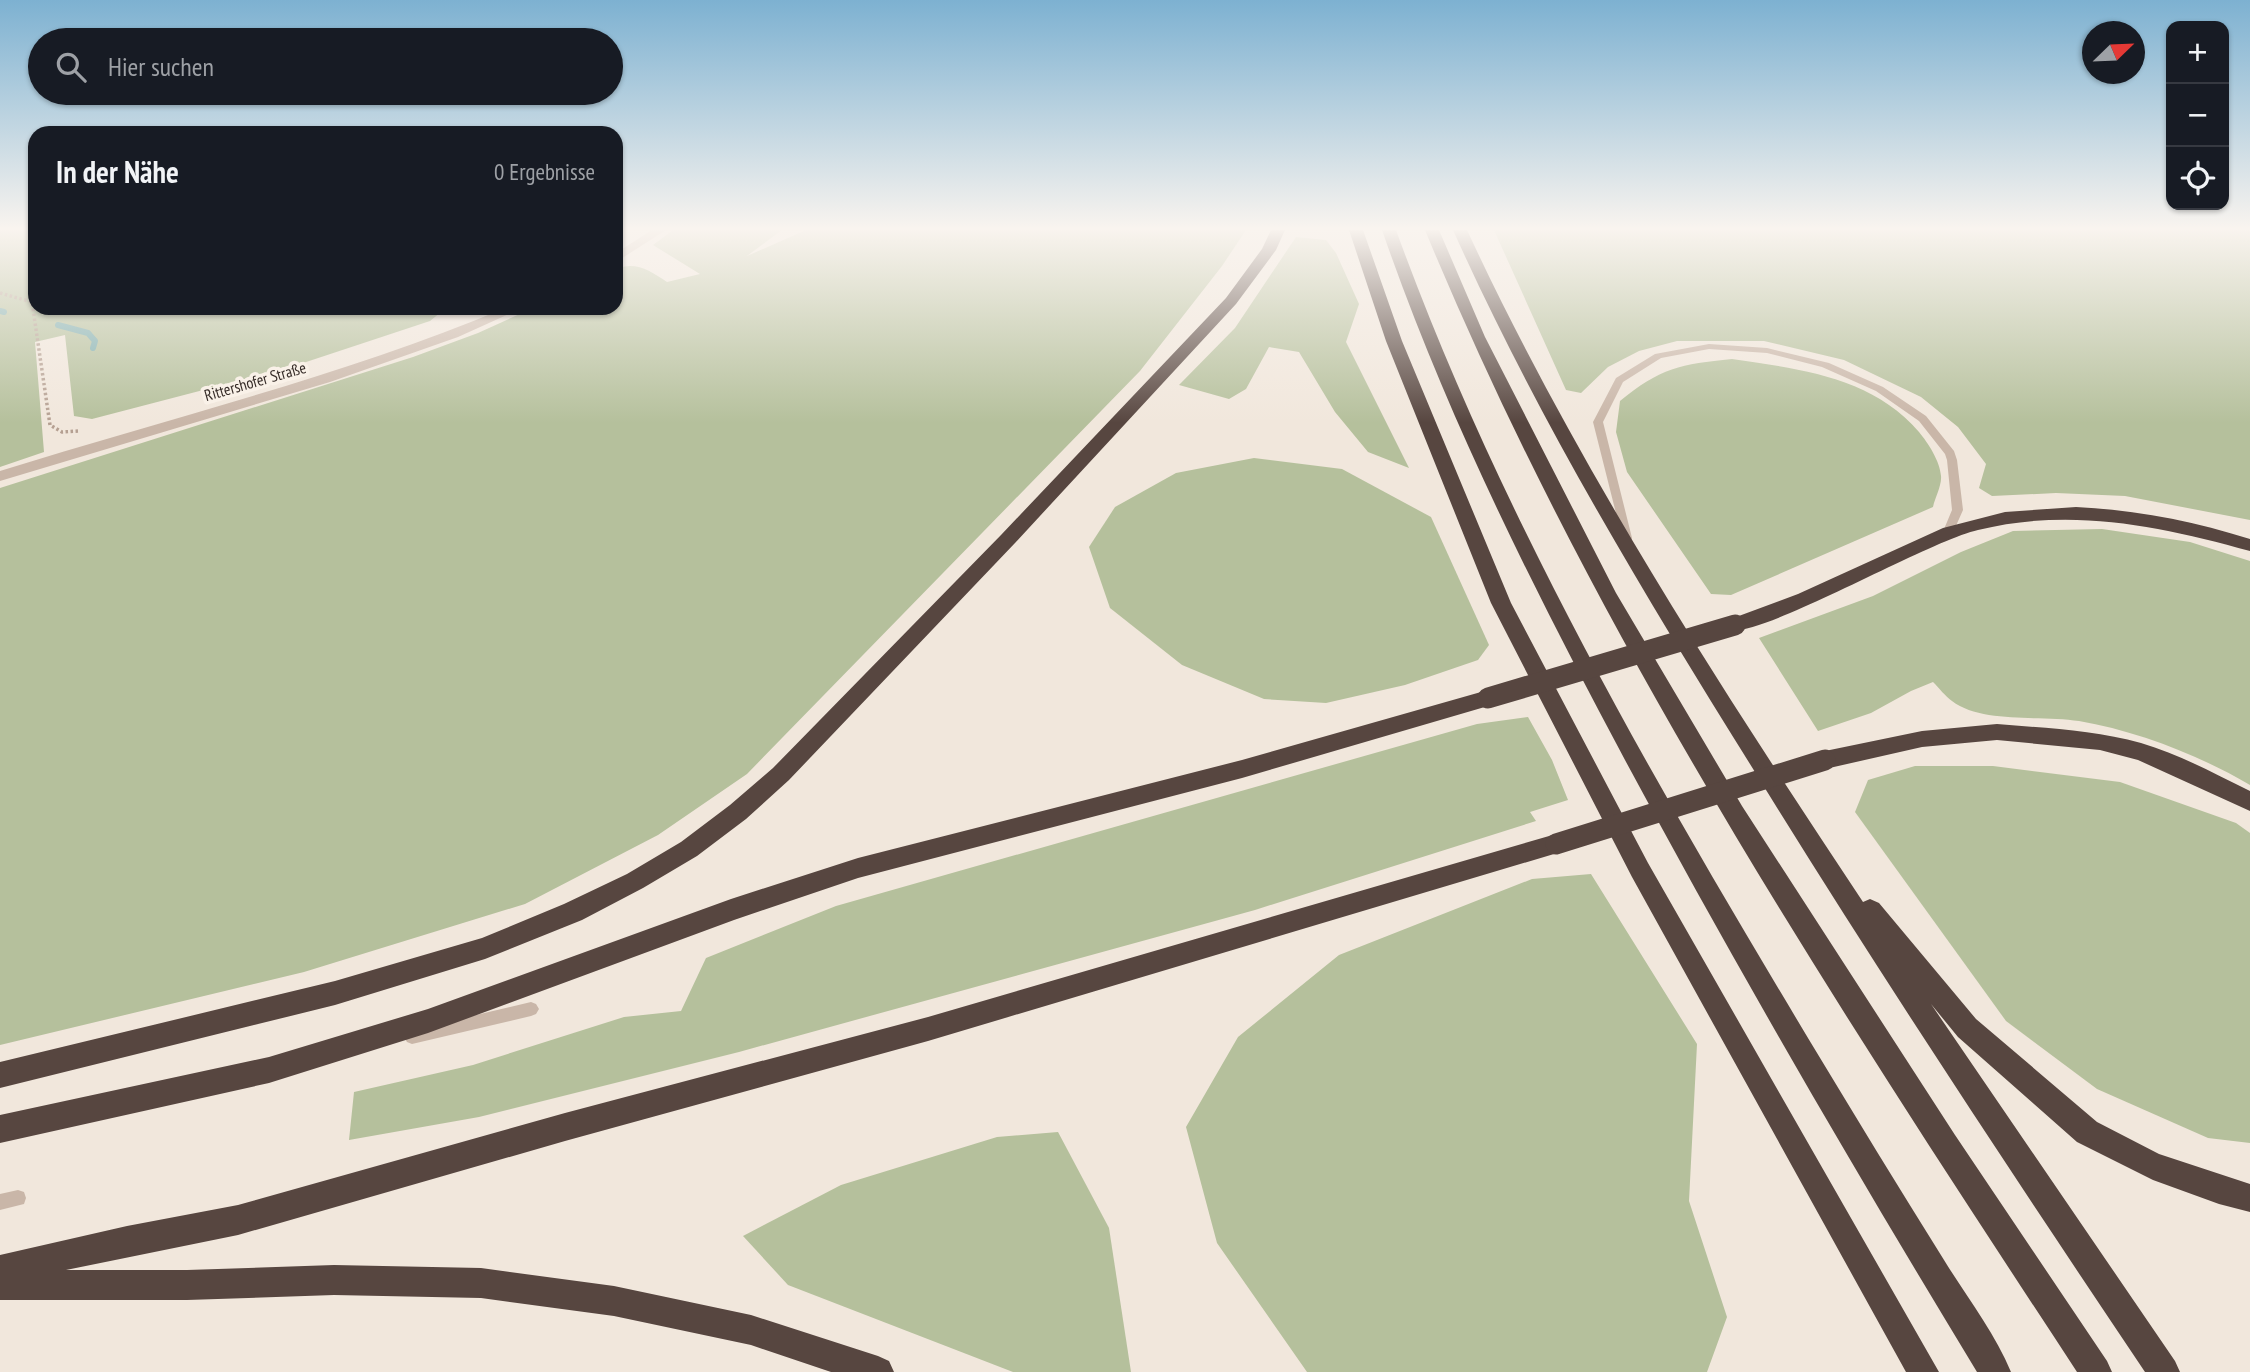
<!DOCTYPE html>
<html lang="de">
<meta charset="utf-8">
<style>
:root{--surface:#171b24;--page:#242831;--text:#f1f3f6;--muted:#9ea1a6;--line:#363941}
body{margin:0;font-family:"PT Sans Narrow",sans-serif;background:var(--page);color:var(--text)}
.controls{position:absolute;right:21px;top:21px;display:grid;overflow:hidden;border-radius:14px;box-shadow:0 2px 5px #0004}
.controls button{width:63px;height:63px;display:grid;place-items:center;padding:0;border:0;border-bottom:2px solid var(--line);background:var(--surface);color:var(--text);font:35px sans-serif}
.compass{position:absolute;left:2082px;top:21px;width:63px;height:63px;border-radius:50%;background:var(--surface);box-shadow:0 2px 5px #0004;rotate:67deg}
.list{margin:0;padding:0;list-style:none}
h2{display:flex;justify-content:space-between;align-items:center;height:91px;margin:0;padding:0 28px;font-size:30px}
h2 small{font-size:23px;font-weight:400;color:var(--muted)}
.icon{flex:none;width:38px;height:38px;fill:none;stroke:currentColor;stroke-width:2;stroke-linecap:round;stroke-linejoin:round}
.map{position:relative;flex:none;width:2250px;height:1372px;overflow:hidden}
.search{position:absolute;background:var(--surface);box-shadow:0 2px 5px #0004;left:28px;top:28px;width:595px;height:77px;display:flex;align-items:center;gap:18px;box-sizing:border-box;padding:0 24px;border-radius:38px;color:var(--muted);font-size:26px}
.panel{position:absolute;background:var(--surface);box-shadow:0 2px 5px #0004;left:28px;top:126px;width:595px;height:189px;border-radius:21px}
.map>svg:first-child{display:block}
</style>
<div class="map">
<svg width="2250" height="1372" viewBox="0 0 2250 1372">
<rect width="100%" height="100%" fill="#f1e7dc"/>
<!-- green -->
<g fill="#b5c09c">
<polygon points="0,230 35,230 35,308 446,308 430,321 288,368 92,419 74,416 65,335 35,342 44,452 0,467"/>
<path d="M673 230H782L747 256 806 230H1246L1222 266 1140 371 747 774 658 835 525 904 304 972 0 1045V488L413 357 478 333 533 308H616V269C636 261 650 271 667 282L700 274 653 245Z"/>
<polygon points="2250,230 2250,520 2125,496 2056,493 1992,496 1979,488 1986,464 1958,427 1921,397 1844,360 1764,341 1677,341 1639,351 1608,367 1581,393 1566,390 1494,230"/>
<polygon points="1296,237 1326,240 1336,253 1359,304 1346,342 1409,468 1368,452 1335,412 1299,352 1269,347 1246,389 1229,399 1179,385 1235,328"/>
<path d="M1732 359C1800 369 1872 377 1919 432 1928 443 1940 461 1941 476 1942 485 1935 498 1933 507L1731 595 1711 594 1627 472 1616 432 1620 401C1660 368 1681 364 1732 359Z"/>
<polygon points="1254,458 1342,469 1431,517 1489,645 1478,660 1405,685 1326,703 1264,699 1182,665 1110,608 1089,547 1115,507 1176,473"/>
<path d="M2102 529 2190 542 2250 561V785C2199 755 2137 731 2079 721 2042 715 1982 724 1952 701 1945 696 1939 688 1933 682L1911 691 1871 713 1818 731 1759 638 1873 596 1961 552 2013 531Z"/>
<polygon points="1528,717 1552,760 1568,800 1530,812 1536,821 1255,910 739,1052 479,1117 349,1140 354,1092 473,1065 624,1017 681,1011 706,958 836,906 1477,724"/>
<polygon points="1915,766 1993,766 2120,782 2236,823 2250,833 2250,1143 2208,1138 2097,1089 2006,1021 1855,812 1868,780"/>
<polygon points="1591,874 1697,1044 1689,1201 1727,1317 1707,1372 1307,1372 1217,1243 1186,1127 1238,1037 1339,955 1532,879"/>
<polygon points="1058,1132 1109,1228 1131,1372 1013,1372 788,1285 743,1236 841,1185 997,1137"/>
</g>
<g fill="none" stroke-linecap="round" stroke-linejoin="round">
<!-- stream -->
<g stroke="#7cadae" stroke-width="6">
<polyline points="0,311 4,312"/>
<polyline points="58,325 88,333 95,341 93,348"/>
</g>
<!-- path -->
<polyline stroke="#b5a092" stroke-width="3.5" stroke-dasharray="2.5 2.5" stroke-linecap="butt" points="0,293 32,302 50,425 62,432 78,431"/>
<!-- lane -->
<g fill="#c9b6a8" fill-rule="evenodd">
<polygon points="1709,344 1767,348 1829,363 1883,387 1926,416 1954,451 1957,460 1963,510 1951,537 1943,537 1942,534 1952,510 1947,460 1945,454 1919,421 1876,391 1822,367 1767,353 1709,349 1661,358 1623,382 1603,422 1632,538 1631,541 1623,541 1593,422 1616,378 1655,354"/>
<polygon points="531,1002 536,1004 539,1009 536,1014 531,1016 412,1044 407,1042 404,1037 407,1032 412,1030"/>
<polygon points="18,1190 24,1192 26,1198 24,1204 0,1210 0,1194"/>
</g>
<!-- street -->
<g fill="#c9b6a8" fill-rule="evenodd">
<polygon points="652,230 666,230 616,262 616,253"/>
<path d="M505 308H522L458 337 330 382 0 481V471C169 418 341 377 505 308Z"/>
</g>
<!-- highway -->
<g fill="#574640" fill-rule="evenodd">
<polygon points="1271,230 1285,230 1276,250 1236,304 1015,543 789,780 746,819 697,856 643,888 582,920 485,959 335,1005 0,1088 0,1062 335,981 482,938 564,904 627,874 681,842 730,805 773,768 1001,535 1226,298 1262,249"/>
<polygon points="1349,230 1363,230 1402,341 1511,603 1648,863 1939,1372 1906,1372 1632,877 1491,603 1386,341"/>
<path d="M1382 230H1396C1500 517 1655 783 1811 1043 1855 1116 1899 1188 1944 1260 1966 1296 1995 1333 2011 1372H1977C1855 1171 1736 967 1625 760 1533 588 1446 415 1382 230Z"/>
<path d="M1425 230H1439L1485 337 1616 593 1742 806 1955 1135 2107 1361 2112 1372H2077C1837 1006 1593 637 1425 230Z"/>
<path d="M1453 230H1467C1577 467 1719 685 1863 902L1870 899 1879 903 1976 1019 2097 1122 2159 1154 2250 1184V1212L2219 1204 2153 1180 2077 1142 1958 1037 1931 1004 2175 1361 2180 1372H2145C2010 1171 1877 970 1750 764 1642 591 1537 417 1453 230Z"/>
<path d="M2076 507C2136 510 2193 521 2250 539V551C2160 526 2071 507 1978 530 1928 541 1760 639 1728 630L1725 625 1728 620 1798 594 1943 528 2005 512Z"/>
<polygon points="1488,690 1495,692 1499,698 1495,704 1242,778 858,878 734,920 428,1033 269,1083 0,1143 0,1115 269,1057 428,1009 731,899 858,858 1242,760"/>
<path d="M1997 724C2045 728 2094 730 2141 743 2179 754 2215 774 2250 791V811L2138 760 2100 750 1997 740 1922 747 1825 769 1817 766 1814 760 1817 754 1825 751 1922 731Z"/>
<polygon points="1556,834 1564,837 1568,844 1564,851 928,1041 565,1141 238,1235 66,1270 187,1270 334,1265 481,1268 614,1286 751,1315 878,1356 889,1361 894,1372 831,1372 751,1345 614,1316 481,1298 334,1295 187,1300 0,1300 0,1255 127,1226 238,1205 565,1113 928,1017"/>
</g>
<!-- highway-bridge -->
<g stroke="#574640" stroke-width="21">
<polyline points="1488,698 1735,625"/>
<polyline points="1556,844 1825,760"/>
</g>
</g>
<!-- sky -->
<linearGradient id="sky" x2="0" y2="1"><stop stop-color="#7db1d1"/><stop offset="0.54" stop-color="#f9f4ef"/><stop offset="1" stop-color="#f9f4ef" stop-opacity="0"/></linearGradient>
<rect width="2250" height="423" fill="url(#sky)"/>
<g text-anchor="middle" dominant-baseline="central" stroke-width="7" stroke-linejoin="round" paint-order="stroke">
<!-- far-street labels -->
<g font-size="16" fill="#362c28" stroke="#f9f1e8">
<text transform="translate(255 381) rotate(-16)">Rittershofer Straße</text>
</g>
</g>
</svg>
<div class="controls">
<button>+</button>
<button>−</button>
<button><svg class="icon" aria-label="locate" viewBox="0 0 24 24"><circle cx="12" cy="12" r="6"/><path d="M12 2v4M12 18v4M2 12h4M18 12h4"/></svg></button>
</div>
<svg class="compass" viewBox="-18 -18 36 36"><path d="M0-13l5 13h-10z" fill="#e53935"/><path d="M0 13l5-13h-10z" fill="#9ea1a6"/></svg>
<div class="search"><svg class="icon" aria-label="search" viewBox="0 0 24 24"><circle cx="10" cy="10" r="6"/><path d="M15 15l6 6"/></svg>Hier suchen</div>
<section class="panel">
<h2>In der Nähe<small>0 Ergebnisse</small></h2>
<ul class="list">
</ul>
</section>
</div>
